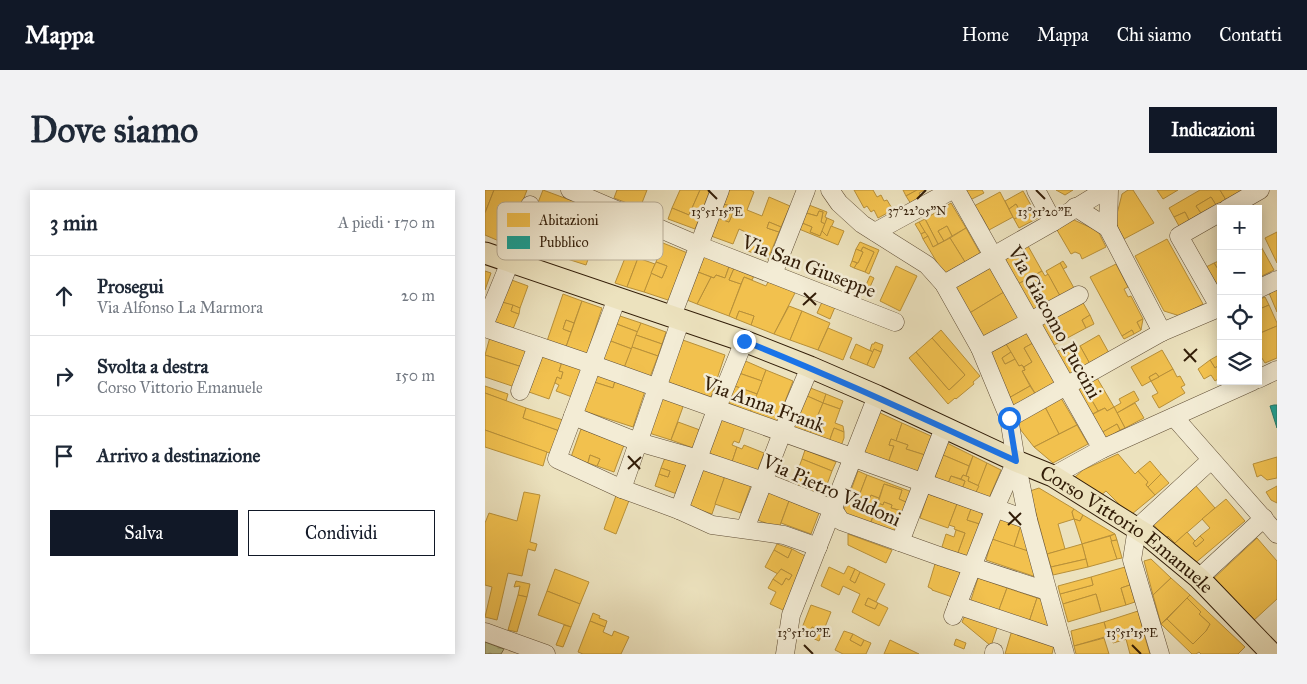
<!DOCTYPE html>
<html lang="it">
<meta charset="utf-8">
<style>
:root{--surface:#fff;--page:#f2f2f3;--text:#1f2937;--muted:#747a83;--line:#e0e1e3;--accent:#111827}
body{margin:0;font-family:"IM FELL Great Primer",serif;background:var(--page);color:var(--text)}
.controls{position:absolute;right:15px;top:15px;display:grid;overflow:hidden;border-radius:0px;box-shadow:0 2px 12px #0003}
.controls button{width:45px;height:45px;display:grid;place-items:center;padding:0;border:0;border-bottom:1px solid var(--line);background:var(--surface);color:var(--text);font:25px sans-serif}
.stop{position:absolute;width:15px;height:15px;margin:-11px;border:4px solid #1a73e8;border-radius:50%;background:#fff}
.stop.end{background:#1a73e8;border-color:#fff;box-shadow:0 1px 5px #0008}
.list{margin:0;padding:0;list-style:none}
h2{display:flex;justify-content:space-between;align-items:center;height:65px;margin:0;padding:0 20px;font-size:21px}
h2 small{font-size:16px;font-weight:400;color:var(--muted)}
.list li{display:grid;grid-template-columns:32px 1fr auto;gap:15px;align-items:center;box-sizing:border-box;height:80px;padding:0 20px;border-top:1px solid var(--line)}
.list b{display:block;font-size:19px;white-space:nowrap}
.list p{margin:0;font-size:16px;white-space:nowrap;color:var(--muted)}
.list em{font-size:16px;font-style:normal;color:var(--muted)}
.actions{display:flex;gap:10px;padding:15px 20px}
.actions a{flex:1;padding:11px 0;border:1px solid var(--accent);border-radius:0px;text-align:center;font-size:18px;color:var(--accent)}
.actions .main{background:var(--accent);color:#fff}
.icon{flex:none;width:28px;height:28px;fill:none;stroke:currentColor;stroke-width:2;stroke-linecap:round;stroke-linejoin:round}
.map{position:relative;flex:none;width:792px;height:464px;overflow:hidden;border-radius:0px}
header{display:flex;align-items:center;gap:30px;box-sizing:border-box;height:70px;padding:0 25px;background:var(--accent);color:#fff}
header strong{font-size:24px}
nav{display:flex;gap:28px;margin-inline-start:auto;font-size:18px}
.intro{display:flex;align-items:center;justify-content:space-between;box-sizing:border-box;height:120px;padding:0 30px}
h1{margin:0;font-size:35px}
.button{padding:12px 22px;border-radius:0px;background:var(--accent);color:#fff;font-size:18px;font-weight:700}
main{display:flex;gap:30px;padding:0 30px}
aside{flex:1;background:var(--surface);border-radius:0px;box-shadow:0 2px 12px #0003}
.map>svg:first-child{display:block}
</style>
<header>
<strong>Mappa</strong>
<nav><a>Home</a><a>Mappa</a><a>Chi siamo</a><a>Contatti</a></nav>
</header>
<div class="intro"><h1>Dove siamo</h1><a class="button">Indicazioni</a></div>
<main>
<aside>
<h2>3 min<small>A piedi · 170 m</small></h2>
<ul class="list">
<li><svg class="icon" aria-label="ahead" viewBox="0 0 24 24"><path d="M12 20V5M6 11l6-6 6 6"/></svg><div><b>Prosegui</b><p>Via Alfonso La Marmora</p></div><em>20 m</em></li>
<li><svg class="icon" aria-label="right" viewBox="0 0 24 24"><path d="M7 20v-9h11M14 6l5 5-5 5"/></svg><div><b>Svolta a destra</b><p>Corso Vittorio Emanuele</p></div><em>150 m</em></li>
<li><svg class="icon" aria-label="arrive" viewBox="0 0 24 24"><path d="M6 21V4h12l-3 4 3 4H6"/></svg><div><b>Arrivo a destinazione</b></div></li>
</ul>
<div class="actions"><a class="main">Salva</a><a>Condividi</a></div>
</aside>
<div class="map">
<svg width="792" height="464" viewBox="0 0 792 464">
<defs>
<pattern id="cemetery-stones" width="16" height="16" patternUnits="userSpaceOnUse" patternTransform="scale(1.25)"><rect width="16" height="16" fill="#bac28f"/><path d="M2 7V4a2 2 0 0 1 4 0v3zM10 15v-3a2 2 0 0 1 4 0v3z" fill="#a0a67a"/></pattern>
</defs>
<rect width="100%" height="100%" fill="#ece2be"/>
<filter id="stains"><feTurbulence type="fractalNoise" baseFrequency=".004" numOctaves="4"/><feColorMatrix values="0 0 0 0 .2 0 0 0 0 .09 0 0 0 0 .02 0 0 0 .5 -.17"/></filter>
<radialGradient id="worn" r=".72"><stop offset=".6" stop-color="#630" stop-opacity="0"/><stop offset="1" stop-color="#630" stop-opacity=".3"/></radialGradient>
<!-- cemetery -->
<polygon fill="url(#cemetery-stones)" stroke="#76704c" points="0,452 19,459 16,464 0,464"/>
<!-- homes -->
<g fill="#f2c14e" stroke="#b89039">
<polygon points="0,0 9,0 0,23"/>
<polygon points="9,0 42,0 21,54 0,45 0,23"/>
<polygon points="58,0 93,13 86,30 91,31 88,38 86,37 85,41 83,40 73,66 37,53"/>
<polygon points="132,0 162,0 155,18 129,8"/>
<polygon points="195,0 215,0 204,25 187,18"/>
<polygon points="215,0 225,0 210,39 183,29 187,18 204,25"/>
<polygon points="244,0 265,0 269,2 262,20 277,26 284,7 305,16 296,37 284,32 282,38 294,42 283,69 263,61 269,46 254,39 248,54 226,46 233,28 244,32 250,18 239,14"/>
<polygon points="369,0 388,0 392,7 396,5 399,11 402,10 408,20 393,28 389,20 386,22 382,16 379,18"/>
<polygon points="418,0 432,0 421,6"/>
<polygon points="432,0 440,0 434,3 437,8 426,14 421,6"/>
<polygon points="482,0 497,0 499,3 485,10 480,1"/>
<polygon points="571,0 588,0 580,5"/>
<polygon points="643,0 648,0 669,33 639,49 630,32 637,4"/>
<polygon points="672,0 693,0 678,9"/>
<polygon points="715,0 735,0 741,10 731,15 726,7 711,16 716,23 704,30 700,22 689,27 684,18"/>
<polygon points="735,0 758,0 741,10"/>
<polygon points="538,1 553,28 534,38 529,29 537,25 531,14 524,19 520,11"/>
<polygon points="515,2 528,27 504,40 496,25 494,26 489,16"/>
<polygon points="726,7 731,15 716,23 711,16"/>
<polygon points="466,13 481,38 467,46 462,36 453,41 459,51 453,54 440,29"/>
<polygon points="239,14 250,18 244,32 233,28"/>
<polygon points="531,14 537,25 529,29 524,19"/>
<polygon points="324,15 342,22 340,27 342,28 340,34 336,32 338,22 334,21 332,26 321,23"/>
<polygon points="334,21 338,22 336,32 340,34 335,46 325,42 327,37 317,33 321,23 332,26"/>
<polygon points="700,22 704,30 694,36 689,27"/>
<polygon points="342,28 349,31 342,46 337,41"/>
<polygon points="440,29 453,54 448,57 434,32"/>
<polygon points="589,30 613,41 621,57 597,69 595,64 590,62 586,64 572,40"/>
<polygon points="284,32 296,37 294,42 282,38"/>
<polygon points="434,32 440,42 436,44 430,34"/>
<polygon points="317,33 327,37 325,42 335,46 337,41 342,46 346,36 359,41 353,55 314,39"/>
<polygon points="462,36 467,46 459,51 453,41"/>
<polygon points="481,38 495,63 480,72 465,48"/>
<polygon points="83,40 110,50 101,75 73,66"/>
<polygon points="440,42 443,46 438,49 436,44"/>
<polygon points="792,42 792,73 780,48"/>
<polygon points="150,43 161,47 142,97 130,93"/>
<polygon points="443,46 448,57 465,48 480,72 459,84 438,49"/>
<polygon points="682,49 718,114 695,126 679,121 650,66"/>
<polygon points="773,51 789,80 773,88"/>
<polygon points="375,52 394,60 384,84 380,82 389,62 378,57 376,61 371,59"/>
<polygon points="178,53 205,64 186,111 159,102 166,83 177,88 182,76 171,72"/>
<polygon points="543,56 557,81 533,94 519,69"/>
<polygon points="378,57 389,62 380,82 369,78 372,73 373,73 378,62 376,61"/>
<polygon points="371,59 378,62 373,73 367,71"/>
<polygon points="220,64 245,74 240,88 231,85 229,88 213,82"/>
<polygon points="153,68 170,74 159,102 142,97"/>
<polygon points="736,70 736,84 729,73"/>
<polygon points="367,71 372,73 369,78 365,76"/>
<polygon points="578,71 582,77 578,79 575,73"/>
<polygon points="171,72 182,76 177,88 166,83"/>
<polygon points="575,73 589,98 575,106 561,81"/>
<polygon points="729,73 736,84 736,101 721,77"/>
<polygon points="245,74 250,76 244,90 256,94 244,126 212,114 226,87 229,88 231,85 240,88"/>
<polygon points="631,74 643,97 639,99 643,107 646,106 658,129 652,132 656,140 649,144 647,140 637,146 605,87"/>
<polygon points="250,76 270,84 267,90 259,87 256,94 244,90"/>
<polygon points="411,76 432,86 415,121 395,111"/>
<polygon points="505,78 519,102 483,124 468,98"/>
<polygon points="0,81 6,83 0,100"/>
<polygon points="557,81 560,86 563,84 575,106 548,121 533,94"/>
<polygon points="213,82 226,87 212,114 202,110"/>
<polygon points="385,86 389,88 385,97 381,95"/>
<polygon points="259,87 281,96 284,90 311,101 289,144 266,135 269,126 254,121 251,129 244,126"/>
<polygon points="24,89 43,96 35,118 17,112"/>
<polygon points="792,100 792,122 784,103"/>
<polygon points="519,102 534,128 497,149 483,124"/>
<polygon points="78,104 97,111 89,133 81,130 78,139 86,142 81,157 62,151"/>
<polygon points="780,107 784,115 777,118 773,110"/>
<polygon points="97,111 117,118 102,164 81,157"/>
<polygon points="597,111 605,125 597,130 601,138 573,153 561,130"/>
<polygon points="773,111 777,118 784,115 792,133 792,136 773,144"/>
<polygon points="17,112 28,115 26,121 34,124 28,139 10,132"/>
<polygon points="337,112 350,117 345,129 332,123"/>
<polygon points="28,115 35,118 34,124 26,121"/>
<polygon points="304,116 317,121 305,150 289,144"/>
<polygon points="254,121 269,126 266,135 251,129"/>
<polygon points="317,121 345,133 333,160 305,150"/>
<polygon points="132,125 156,133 153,142 129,133"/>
<polygon points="605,125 609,134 601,138 597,130"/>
<polygon points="658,129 656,140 652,132"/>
<polygon points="81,130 89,133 86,142 78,139"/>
<polygon points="561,130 573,153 567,156 555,134"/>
<polygon points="129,133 153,142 147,159 123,150"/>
<polygon points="156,133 181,142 177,154 151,145"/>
<polygon points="792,136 792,168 780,173 773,162 773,144"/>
<polygon points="343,138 367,148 358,170 333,160"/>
<polygon points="456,140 495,186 488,192 489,194 471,209 470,208 463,214 424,168 431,162 464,200 480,185 447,148"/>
<polygon points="647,140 649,144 639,149 637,146"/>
<polygon points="542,143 548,153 539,158 547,172 539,177 537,175 534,176 521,154"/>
<polygon points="151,145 177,154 173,166 147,157"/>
<polygon points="614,145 624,163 605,174 595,156"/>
<polygon points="5,147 43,160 37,177 0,165"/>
<polygon points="447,148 480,185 464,200 431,162"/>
<polygon points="195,149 240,165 226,207 180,191"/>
<polygon points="123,150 147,159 139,178 116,169"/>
<polygon points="390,152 398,155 396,162 389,159 388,162 385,160 387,154 389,154"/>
<polygon points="548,153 571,193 551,205 537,181 540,180 539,177 547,172 539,158"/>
<polygon points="588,153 591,158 595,156 605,174 585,185 571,162"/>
<polygon points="371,154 388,162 382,175 365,168"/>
<polygon points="521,154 526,162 517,168 520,174 530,169 534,176 537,175 540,180 537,181 545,196 522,209 503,164"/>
<polygon points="147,157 173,166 165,187 139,178"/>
<polygon points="389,159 396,162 389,178 382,175"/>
<polygon points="677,160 688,179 674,187 671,183 664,187 666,191 657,196 646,177"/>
<polygon points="526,162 530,169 520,174 517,168"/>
<polygon points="0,165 37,177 30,197 0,187"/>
<polygon points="58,165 77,172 74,181 78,182 76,189 72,187 64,209 44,202"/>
<polygon points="732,166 736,174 730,178 725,170"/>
<polygon points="256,169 281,180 277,191 251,182"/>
<polygon points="725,170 730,178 736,174 736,187 730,191 726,185 719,189 713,179"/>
<polygon points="77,172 97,179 87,207 71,201 74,195 70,193 72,187 76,189 78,182 74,181"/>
<polygon points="688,179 692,187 695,186 700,195 696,197 700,203 674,218 667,206 673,203 666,191"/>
<polygon points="281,180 308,191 292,232 265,222"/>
<polygon points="251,182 277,191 272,204 247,195"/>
<polygon points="671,183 674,187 666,191 664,187"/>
<polygon points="112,185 130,191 128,198 109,192"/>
<polygon points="612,188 629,217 622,221 620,218 613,221 598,195"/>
<polygon points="130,191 160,201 148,237 99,221 109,192 128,198"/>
<polygon points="247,195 272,204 265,222 241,212"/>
<polygon points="598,195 613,221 606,225 591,199"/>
<polygon points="0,196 23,204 21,211 0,203"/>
<polygon points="545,196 551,205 531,216 524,214 522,209"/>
<polygon points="323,197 341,204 338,213 320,205"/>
<polygon points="649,201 654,210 632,223 629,217 636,213 634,209"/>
<polygon points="0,203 41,218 38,228 75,241 67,264 0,240"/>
<polygon points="341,204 358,211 355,219 338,213"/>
<polygon points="320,205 338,213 325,244 319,242 323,233 310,228"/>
<polygon points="176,206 199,214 186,250 164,243"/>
<polygon points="576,208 592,235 574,244 560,217"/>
<polygon points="338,213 355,219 350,233 358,236 359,242 349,238 344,252 325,244"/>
<polygon points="650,213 659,228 640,238 632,223"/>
<polygon points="560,217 574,244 549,257 531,234"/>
<polygon points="629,217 640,238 635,240 632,234 616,243 606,225 620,218 622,221"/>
<polygon points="41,218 78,230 75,241 38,228"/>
<polygon points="393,222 417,233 411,251 406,249 404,255 409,256 403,273 377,265"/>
<polygon points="236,227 260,236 254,253 249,251 247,255 252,257 247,272 223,263"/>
<polygon points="310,228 323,233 319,242 307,237"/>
<polygon points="193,232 215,240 208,258 186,250"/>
<polygon points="417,233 446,246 440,265 421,259 423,255 411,251"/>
<polygon points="632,234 635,240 620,249 616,243"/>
<polygon points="592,235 603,254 568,273 549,257"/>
<polygon points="349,238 359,242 359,248 356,256 344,252"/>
<polygon points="96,239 139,255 129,282 112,276 115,269 105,265 103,273 86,267"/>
<polygon points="0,240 62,262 58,276 0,257"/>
<polygon points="406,249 423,255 421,259 440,265 434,283 403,273 409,256 404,255"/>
<polygon points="462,253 488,266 484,276 458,265"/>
<polygon points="259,255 279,263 272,282 247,272 252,257 257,259"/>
<polygon points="320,260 351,272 347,281 317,269"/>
<polygon points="633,264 650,284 653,281 663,292 661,295 670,305 647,324 639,319 621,301 615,306 599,295 590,287 598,280"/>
<polygon points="105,265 115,269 112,276 103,273"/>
<polygon points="181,265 203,273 192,304 170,296 174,284 183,287 185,281 176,278"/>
<polygon points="458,265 484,276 481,286 478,285 476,289 466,286 463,294 449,289"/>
<polygon points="488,266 502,273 494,296 483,291 484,287 481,286"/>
<polygon points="792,267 792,288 782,290 776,285 772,287 768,274"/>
<polygon points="317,269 347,281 337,308 307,296"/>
<polygon points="665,271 676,284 663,297 661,295 663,292 653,281"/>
<polygon points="502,273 516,280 504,308 490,304"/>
<polygon points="176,278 185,281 183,287 174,284"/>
<polygon points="218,278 240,286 227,324 204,316"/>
<polygon points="373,281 382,285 374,306 384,310 386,305 394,308 385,335 357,325"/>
<polygon points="676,284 684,293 670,305 663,297"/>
<polygon points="382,285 427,302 423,313 414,309 417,300 399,294 394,308 386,305 384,310 374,306"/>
<polygon points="478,285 484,287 483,291 494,296 490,304 477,299 480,291 476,289"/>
<polygon points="240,286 266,295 256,323 230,314"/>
<polygon points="466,286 480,291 477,299 463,294"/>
<polygon points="399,294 417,300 414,309 423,313 420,322 406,318 407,315 399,312 398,315 393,313"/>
<polygon points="711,296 730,318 690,353 683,346 681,349 668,334 703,300 705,302"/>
<polygon points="792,296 792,313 786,310 781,302"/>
<polygon points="554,298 589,319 587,322 589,329 573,334 580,359 562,364 545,301"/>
<polygon points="281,301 304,311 294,338 270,329"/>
<polygon points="39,302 55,305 45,352 52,354 50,361 43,359 37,386 23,383 12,430 0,427 7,397 0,395 0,333 4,323 32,331"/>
<polygon points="132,303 145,308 131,344 119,339"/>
<polygon points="443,304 472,314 463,338 435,328"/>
<polygon points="741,309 760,331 709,374 681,349 683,346 690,353 702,342 710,351 708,353 711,357 719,350 715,346 725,338 717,329"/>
<polygon points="304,311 334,323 326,344 296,333"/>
<polygon points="399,312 407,315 406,318 420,322 411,345 385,335 393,313 398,315"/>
<polygon points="472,314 486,319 482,330 495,334 483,369 472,365 480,343 469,339 470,337 464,335"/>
<polygon points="486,319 496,322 498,327 495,334 482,330"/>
<polygon points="589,319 598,325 595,331 589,329 587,322"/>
<polygon points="598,325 630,344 597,354 589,329 595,331"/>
<polygon points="514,329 536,335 529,357 507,349"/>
<polygon points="536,335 543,361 529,357"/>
<polygon points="471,340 480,343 472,365 456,360 461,344 469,347"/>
<polygon points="363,344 407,360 401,373 363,355"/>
<polygon points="630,344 632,350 626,351 625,346"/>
<polygon points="625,346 632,369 603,377 597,354"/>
<polygon points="715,346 719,350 711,357 708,353"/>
<polygon points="772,348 792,371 792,409 767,432 727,390"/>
<polygon points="507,349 543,361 551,387 501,370"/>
<polygon points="632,350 637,368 632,369 626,351"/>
<polygon points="292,354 307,359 303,368 289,360"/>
<polygon points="597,354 601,369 566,377 562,364"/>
<polygon points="307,359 324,368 298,420 285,414 291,402 283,398 288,389 297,395 301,388 304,390 307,385 296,379 293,384 280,377 289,360 303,368"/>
<polygon points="601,369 603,377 568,385 566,377"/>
<polygon points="666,369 686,388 668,405 659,371"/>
<polygon points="450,374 478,383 470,408 447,400 447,399 443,397"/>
<polygon points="363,376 370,379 365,390 370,393 375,382 400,394 391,412 383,408 380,415 390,419 393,413 403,418 394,436 367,422 375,404 358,396 354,405 336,396 344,377 359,384"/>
<polygon points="640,377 645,395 636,398 641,415 616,422 611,404 578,414 575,404 608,395 606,387"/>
<polygon points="70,379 104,392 95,414 62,401"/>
<polygon points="296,379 307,385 304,390 301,388 297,395 288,389"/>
<polygon points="370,379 375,382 370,393 365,390"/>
<polygon points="606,387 608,395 575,404 573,396"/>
<polygon points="493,388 522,398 512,425 484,416"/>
<polygon points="686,388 705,405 676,434 668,405"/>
<polygon points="31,391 45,394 42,407 33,405 35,396 29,397"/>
<polygon points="645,395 650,412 641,415 636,398"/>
<polygon points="522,398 552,408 543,435 512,425"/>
<polygon points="62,401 95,414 86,437 53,425"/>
<polygon points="611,404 616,422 583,432 578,414"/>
<polygon points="33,405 42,407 32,442 23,440"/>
<polygon points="705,405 760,457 753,464 716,464 714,462 711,464 707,464 676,434 682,429 708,454 721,441 725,434 714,424 716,422 702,408"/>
<polygon points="383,408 393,413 390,419 380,415"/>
<polygon points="552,408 558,410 566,443 543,435"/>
<polygon points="702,408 716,422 714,424 725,434 721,441 708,454 682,429"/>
<polygon points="326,415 346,422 338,442 327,437 323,446 315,443"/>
<polygon points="653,421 659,444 628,453 626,445 623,446 619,432"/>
<polygon points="108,423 115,426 114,428 122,431 120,437 105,431"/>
<polygon points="481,423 513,435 506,456 477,432"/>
<polygon points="105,431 120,437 118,442 127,446 129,441 144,447 136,464 98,464 93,462"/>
<polygon points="619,432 623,446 589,456 586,441"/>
<polygon points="79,435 86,437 78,457 71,455"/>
<polygon points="327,437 338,442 334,451 323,446"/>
<polygon points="527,440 569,455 567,464 520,464"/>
<polygon points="359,441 368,444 365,450 376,456 379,450 386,453 381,464 358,464 350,460"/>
<polygon points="368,444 379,450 376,456 365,450"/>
<polygon points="659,444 665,464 645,464 641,449"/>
<polygon points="619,448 624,464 591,464 589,456"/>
<polygon points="471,449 481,453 479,459 469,455"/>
<polygon points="405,450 434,464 399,464"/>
</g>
<!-- public -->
<polygon fill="#17a398" stroke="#1f7b6d" points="789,215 792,215 792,238 785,216"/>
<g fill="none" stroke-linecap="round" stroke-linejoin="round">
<defs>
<g id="minor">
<polyline points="85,0 215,56 410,132"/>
<polyline points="345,0 354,13 377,34 442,75 459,94 495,158 524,228 531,271 543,330 580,464"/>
<polyline points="471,0 617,259"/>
<polyline points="551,0 568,32"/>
<polyline points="590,17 623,38 677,142"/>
<polyline points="742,19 775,0"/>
<polyline points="736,22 694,46 736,120"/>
<polyline points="623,38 624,0"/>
<polyline points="390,42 467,0"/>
<polyline points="288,84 321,0"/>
<polyline points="459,94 568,32 620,0"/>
<polyline points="773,99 792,90"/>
<polyline points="132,108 72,269 137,299 194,320 227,335 299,345 333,357"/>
<polyline points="187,126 235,0"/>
<polyline points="0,133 25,72 29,53 45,15"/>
<polyline points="0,138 106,174 543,330"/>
<polyline points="495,158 594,105"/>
<polyline points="773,189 792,180"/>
<polyline points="35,201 52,156"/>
<polyline points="88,226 153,252 213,269 278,291 348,319 356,331 457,367 562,401"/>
<polyline points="689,227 792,344"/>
<polyline points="524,228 677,142 736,117"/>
<polyline points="568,286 617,259 768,191"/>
<polyline points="137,299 196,129"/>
<polyline points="194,320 231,220 259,151"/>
<polyline points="260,339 297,243 325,177"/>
<polyline points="415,352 459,238"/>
<polyline points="714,388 779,328"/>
<polyline points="472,415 576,450"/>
<polyline points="468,426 510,318 531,271"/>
<polyline points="0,442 61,464"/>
<polyline points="300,464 306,425 392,206"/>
<polyline points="509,464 509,462"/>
<polyline points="675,464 647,370 652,338 726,270"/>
</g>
<g id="major">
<path id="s1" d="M0 63 259 151 325 177 392 206 531 271 568 286 662 345 714 388 787 464"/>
</g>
</defs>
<!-- minor casing -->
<use href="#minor" stroke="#604e36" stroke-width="19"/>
<!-- major casing -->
<use href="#major" stroke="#321d08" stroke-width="23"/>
<!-- minor -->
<use href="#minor" stroke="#f3ecd5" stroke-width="18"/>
<!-- major -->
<use href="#major" stroke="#ece2be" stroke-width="21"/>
</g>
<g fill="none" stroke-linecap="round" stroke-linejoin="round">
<!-- route -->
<path stroke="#1a73e8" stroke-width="6" d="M259 151C352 188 441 230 531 271L524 228"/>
</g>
<!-- ticks -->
<path fill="none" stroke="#321d08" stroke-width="2" d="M223 0 232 9M551 0 560 9M432 9 441 0M319 103 331 115M318 115 331 103M699 159 711 172M699 171 712 159M143 266 155 279M143 279 156 267M524 322 536 335M523 335 536 323M319 455 328 464M647 455 656 464"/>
<g text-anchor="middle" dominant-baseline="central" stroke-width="5" stroke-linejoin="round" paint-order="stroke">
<!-- street labels -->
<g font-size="20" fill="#321d08" stroke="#f3ecd5">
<text transform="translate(324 76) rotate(21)">Via San Giuseppe</text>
<text transform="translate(570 132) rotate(61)">Via Giacomo Puccini</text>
<text transform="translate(279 214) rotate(20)">Via Anna Frank</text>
<text transform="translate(347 300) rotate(24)">Via Pietro Valdoni</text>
<text stroke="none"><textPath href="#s1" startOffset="702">Corso Vittorio Emanuele</textPath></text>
</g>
</g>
<!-- legend -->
<rect x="12" y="12" width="166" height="58" rx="8" fill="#f3ecd5" stroke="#b9ae98" stroke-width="1"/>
<rect x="22" y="23" width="23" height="14" fill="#f2c14e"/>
<rect x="22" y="46" width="23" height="13" fill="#17a398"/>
<g font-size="14" fill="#321d08">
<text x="54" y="35">Abitazioni</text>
<text x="54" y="57">Pubblico</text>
</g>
<g font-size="12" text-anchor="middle" fill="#321d08" stroke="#f3ecd5" stroke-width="5" stroke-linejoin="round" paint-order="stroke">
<text x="432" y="25">37°22'05"N</text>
<text x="232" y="26">13°51'15"E</text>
<text x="560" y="26">13°51'20"E</text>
<text x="319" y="447">13°51'10"E</text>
<text x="647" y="447">13°51'15"E</text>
</g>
<rect width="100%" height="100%" filter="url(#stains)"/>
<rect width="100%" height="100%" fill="url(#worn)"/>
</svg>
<div class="controls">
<button>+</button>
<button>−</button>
<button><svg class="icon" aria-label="locate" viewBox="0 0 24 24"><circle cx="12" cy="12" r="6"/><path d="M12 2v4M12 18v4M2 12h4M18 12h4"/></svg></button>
<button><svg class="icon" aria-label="layers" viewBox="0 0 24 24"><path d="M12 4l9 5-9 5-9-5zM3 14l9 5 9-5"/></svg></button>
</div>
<div class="stop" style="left:524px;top:228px"></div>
<div class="stop end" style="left:259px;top:151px"></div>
</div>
</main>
